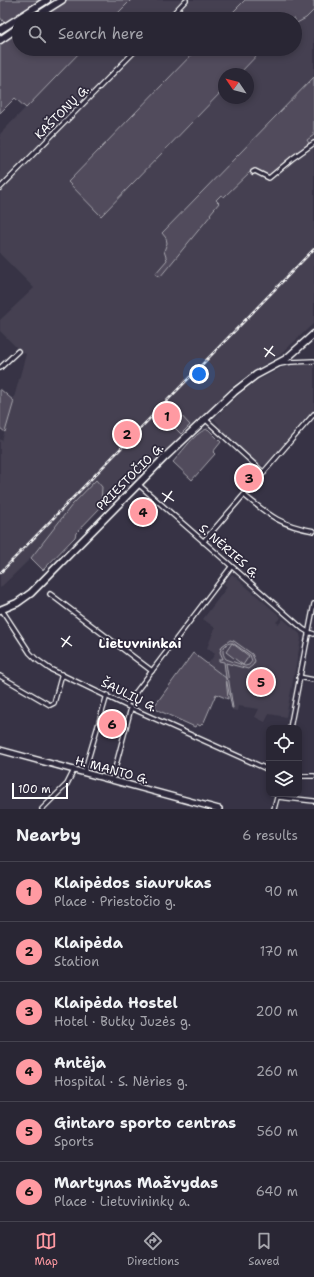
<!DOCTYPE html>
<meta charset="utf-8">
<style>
:root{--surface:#292634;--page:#353240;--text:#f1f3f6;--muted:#a5a5ac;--line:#45434f;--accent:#ff9aa2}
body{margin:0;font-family:"Shantell Sans",sans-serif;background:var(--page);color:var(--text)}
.controls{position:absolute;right:12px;bottom:12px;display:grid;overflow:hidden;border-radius:8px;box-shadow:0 2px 6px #0003}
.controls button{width:36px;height:36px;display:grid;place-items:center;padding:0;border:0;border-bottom:1px solid var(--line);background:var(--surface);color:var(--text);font:20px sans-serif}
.compass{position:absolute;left:218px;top:68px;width:36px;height:36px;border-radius:50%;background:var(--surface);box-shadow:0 2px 6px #0003;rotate:305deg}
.scale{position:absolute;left:12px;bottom:10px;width:56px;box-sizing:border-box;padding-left:4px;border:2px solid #fff;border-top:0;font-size:11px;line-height:14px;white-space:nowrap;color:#fff;-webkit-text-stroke:3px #2f2a3d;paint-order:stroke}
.you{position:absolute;left:199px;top:374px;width:14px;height:14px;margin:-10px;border:3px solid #fff;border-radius:50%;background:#1a73e8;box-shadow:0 0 0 6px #1a73e833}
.badge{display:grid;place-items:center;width:26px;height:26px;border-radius:50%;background:var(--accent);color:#111;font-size:13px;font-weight:700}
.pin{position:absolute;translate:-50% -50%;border:2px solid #fff;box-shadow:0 1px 4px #0006}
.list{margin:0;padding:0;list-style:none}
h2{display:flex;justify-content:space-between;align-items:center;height:52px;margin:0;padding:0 16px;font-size:17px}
h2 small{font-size:13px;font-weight:400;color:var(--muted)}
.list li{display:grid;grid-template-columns:26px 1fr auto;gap:12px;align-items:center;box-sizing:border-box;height:60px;padding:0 16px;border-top:1px solid var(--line)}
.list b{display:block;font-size:15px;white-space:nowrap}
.list p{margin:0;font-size:13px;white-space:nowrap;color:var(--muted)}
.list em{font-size:13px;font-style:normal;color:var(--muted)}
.icon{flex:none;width:22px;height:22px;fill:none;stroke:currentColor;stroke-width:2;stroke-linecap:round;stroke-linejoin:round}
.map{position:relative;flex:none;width:314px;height:809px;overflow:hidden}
.search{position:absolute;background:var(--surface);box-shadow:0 2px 6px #0003;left:12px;right:12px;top:12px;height:44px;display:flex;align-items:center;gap:10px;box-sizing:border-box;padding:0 14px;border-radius:22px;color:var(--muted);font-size:15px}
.sheet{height:412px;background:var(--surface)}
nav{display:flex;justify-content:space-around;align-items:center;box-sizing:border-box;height:56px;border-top:1px solid var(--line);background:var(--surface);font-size:11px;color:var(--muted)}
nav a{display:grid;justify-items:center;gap:2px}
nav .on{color:var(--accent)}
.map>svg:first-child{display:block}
</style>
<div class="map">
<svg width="314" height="809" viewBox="0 0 314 809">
<rect width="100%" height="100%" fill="#373345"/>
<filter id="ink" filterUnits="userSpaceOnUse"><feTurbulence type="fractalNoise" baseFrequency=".025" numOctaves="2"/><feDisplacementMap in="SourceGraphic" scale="8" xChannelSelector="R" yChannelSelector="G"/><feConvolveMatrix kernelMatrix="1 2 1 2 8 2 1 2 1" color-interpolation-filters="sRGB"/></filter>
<g filter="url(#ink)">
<!-- built -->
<g fill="#444051">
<polygon points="131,0 245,0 226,19 112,19"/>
<polygon points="314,10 314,323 280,355 255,370 234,385 113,504 103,508 101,507 102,487 96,480 72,505 31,558 0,588 0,439 2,441 26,354 20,351 0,331 0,320 34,288 0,254 0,134 83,49 197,49 68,182 101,216 224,89 224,98 248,98 248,74 239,74 263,49 295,49 295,24 306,18"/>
<polygon points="308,364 314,364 314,410 267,464 264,465 258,465 220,429 219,425 214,419 236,397 255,382 282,368 292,365"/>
<polygon points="232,574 281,617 276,622 279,624 283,619 300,634 301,639 286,717 269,714 265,722 255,717 259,709 238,706 237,711 232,710 226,678 208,664 215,654 207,648 215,628 203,619 227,587 224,584"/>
</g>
<!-- green -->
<g fill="#514c5c" stroke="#a8a6ae" fill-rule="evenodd">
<polygon points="0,0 42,0 5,24 0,17"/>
<polygon points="67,0 131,0 112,19 37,19"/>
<polygon points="245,0 314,0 314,10 306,18 295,24 295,19 226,19"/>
<polygon points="19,30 19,49 83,49 26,108 15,98 0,113 0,45"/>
<polygon points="197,49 263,49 239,74 224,74 224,89 101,216 68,182"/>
<polygon points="314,77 314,135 307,140 310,145 297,153 270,176 267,176 254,170 252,170 224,197 221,195 216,200 219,203 210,214 211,215 160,277 155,274 167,260 164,251 167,243 166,238 162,233"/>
<polygon points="0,389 14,401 5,432 0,428"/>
<polygon points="178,412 190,425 181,434 167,420"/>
<path d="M208 429 221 442 213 452 215 454 192 480 173 462C181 453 197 430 208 429Z"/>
<polygon points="96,480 102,487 101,507 76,533 75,537 43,570 31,558 72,505"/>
<path d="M230 640 234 641 252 654 255 661 253 665 248 669 226 663 233 708H232L226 678 228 699 216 694 204 722 200 726 197 724 195 727 153 708 193 653 226 678 224 662 219 661V659H223L220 652 222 646ZM230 643H233L250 655 252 661 249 665 245 666 226 659C221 653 222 645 230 643Z"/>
<polygon points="232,643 249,656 243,665 226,652"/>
</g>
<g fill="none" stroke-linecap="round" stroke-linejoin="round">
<defs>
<g id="street">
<polyline points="168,19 186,0"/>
<polyline points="253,172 255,171 269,178 293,158 314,143"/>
<polyline points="0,188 137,49"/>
<polyline points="280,364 291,362 314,361"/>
<polyline points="0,368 18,351"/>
<polyline points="205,419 264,473"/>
<polyline points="138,484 303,629 308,632 314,634"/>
<path d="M244 495C270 516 280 525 314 531"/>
<polyline points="203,542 314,414"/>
<polyline points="50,594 152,671"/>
<polyline points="2,610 30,653 36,659 50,669 131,708 269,770"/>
<polyline points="0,676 50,705 54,703 62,674"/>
<polyline points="299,677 314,680"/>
<polyline points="126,705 231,567"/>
<polyline points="290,728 314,604"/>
<polyline points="84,773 107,695"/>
<polyline points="299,776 314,776"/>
<polyline points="112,780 131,708"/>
<polyline points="278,797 314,801"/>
<polyline points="42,809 67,784 74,770"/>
<polyline points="274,809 278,794"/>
</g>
<polyline id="secondary" points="0,750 219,809"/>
<g id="primary">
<polyline points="32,19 62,0"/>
<polyline points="0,30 47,0"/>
<polyline points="0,40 19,27"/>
<polyline points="0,610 17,603 31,593 165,457 234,392 256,375 286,359 314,334"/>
</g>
</defs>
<!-- street casing -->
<use href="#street" stroke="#fff" stroke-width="6"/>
<!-- secondary casing -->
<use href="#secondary" stroke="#fff" stroke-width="8"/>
<!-- primary casing -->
<use href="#primary" stroke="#fff" stroke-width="9"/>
<!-- street -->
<use href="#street" stroke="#2f2a3d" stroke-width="3.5"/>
<!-- secondary -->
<use href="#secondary" stroke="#2f2a3d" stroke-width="5"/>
<!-- primary -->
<use href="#primary" stroke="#2f2a3d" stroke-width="6"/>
<defs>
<polyline id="rail" points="0,573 314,249"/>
</defs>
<!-- rail casing -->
<use href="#rail" stroke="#fff" stroke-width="2.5"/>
<!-- rail -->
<use href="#rail" stroke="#2f2a3d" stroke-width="1" stroke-dasharray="3" stroke-linecap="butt"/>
</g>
</g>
<!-- ticks -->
<path fill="none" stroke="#fff" stroke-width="1.5" d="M264 348 275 356M265 357 273 346M162 493 174 501M164 502 172 491M61 638 72 646M62 647 70 636"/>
<g text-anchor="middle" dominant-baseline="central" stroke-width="3.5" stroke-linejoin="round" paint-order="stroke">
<!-- street labels -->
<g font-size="12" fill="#fff" stroke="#2f2a3d">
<text transform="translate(62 112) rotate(-45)">KAŠTONŲ G.</text>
<text transform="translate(130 477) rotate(-45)">PRIESTOČIO G.</text>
<text transform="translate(229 551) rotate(41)">S. NĖRIES G.</text>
<text transform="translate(129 695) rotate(26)">ŠAULIŲ G.</text>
<text transform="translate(112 770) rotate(15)">H. MANTO G.</text>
</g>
<!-- neighbourhood labels -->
<g font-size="13" font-weight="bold" fill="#fff" stroke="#2f2a3d">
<text x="140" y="643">Lietuvninkai</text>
</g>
</g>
</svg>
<div class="controls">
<button><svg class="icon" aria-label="locate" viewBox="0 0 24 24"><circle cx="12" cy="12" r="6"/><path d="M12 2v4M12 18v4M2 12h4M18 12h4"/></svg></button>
<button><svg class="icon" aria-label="layers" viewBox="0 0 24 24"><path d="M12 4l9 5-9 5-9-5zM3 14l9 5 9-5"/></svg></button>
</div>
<svg class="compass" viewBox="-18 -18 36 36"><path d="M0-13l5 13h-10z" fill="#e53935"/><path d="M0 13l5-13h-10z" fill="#a5a5ac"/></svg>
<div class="scale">100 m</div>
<div class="you"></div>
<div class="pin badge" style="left:167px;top:416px">1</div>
<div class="pin badge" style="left:127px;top:434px">2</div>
<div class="pin badge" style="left:249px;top:478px">3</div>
<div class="pin badge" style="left:143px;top:512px">4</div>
<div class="pin badge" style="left:261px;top:682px">5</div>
<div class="pin badge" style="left:112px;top:724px">6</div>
<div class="search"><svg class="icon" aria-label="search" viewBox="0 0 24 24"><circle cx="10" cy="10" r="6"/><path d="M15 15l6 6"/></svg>Search here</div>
</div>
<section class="sheet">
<h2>Nearby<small>6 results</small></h2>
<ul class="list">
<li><span class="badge">1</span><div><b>Klaipėdos siaurukas</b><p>Place · Priestočio g.</p></div><em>90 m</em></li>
<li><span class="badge">2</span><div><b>Klaipėda</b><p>Station</p></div><em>170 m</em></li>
<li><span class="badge">3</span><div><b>Klaipėda Hostel</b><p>Hotel · Butkų Juzės g.</p></div><em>200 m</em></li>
<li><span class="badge">4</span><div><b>Antėja</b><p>Hospital · S. Nėries g.</p></div><em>260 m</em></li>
<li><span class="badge">5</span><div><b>Gintaro sporto centras</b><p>Sports</p></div><em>560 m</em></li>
<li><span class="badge">6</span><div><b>Martynas Mažvydas</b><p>Place · Lietuvininkų a.</p></div><em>640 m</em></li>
</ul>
</section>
<nav>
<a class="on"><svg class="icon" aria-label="map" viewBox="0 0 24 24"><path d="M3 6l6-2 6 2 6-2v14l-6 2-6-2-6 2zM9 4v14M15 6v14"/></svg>Map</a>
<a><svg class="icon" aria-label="directions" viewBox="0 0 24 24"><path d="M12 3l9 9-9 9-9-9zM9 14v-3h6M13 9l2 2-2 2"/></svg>Directions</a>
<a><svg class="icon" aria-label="saved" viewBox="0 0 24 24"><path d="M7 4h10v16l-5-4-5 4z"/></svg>Saved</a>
</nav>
